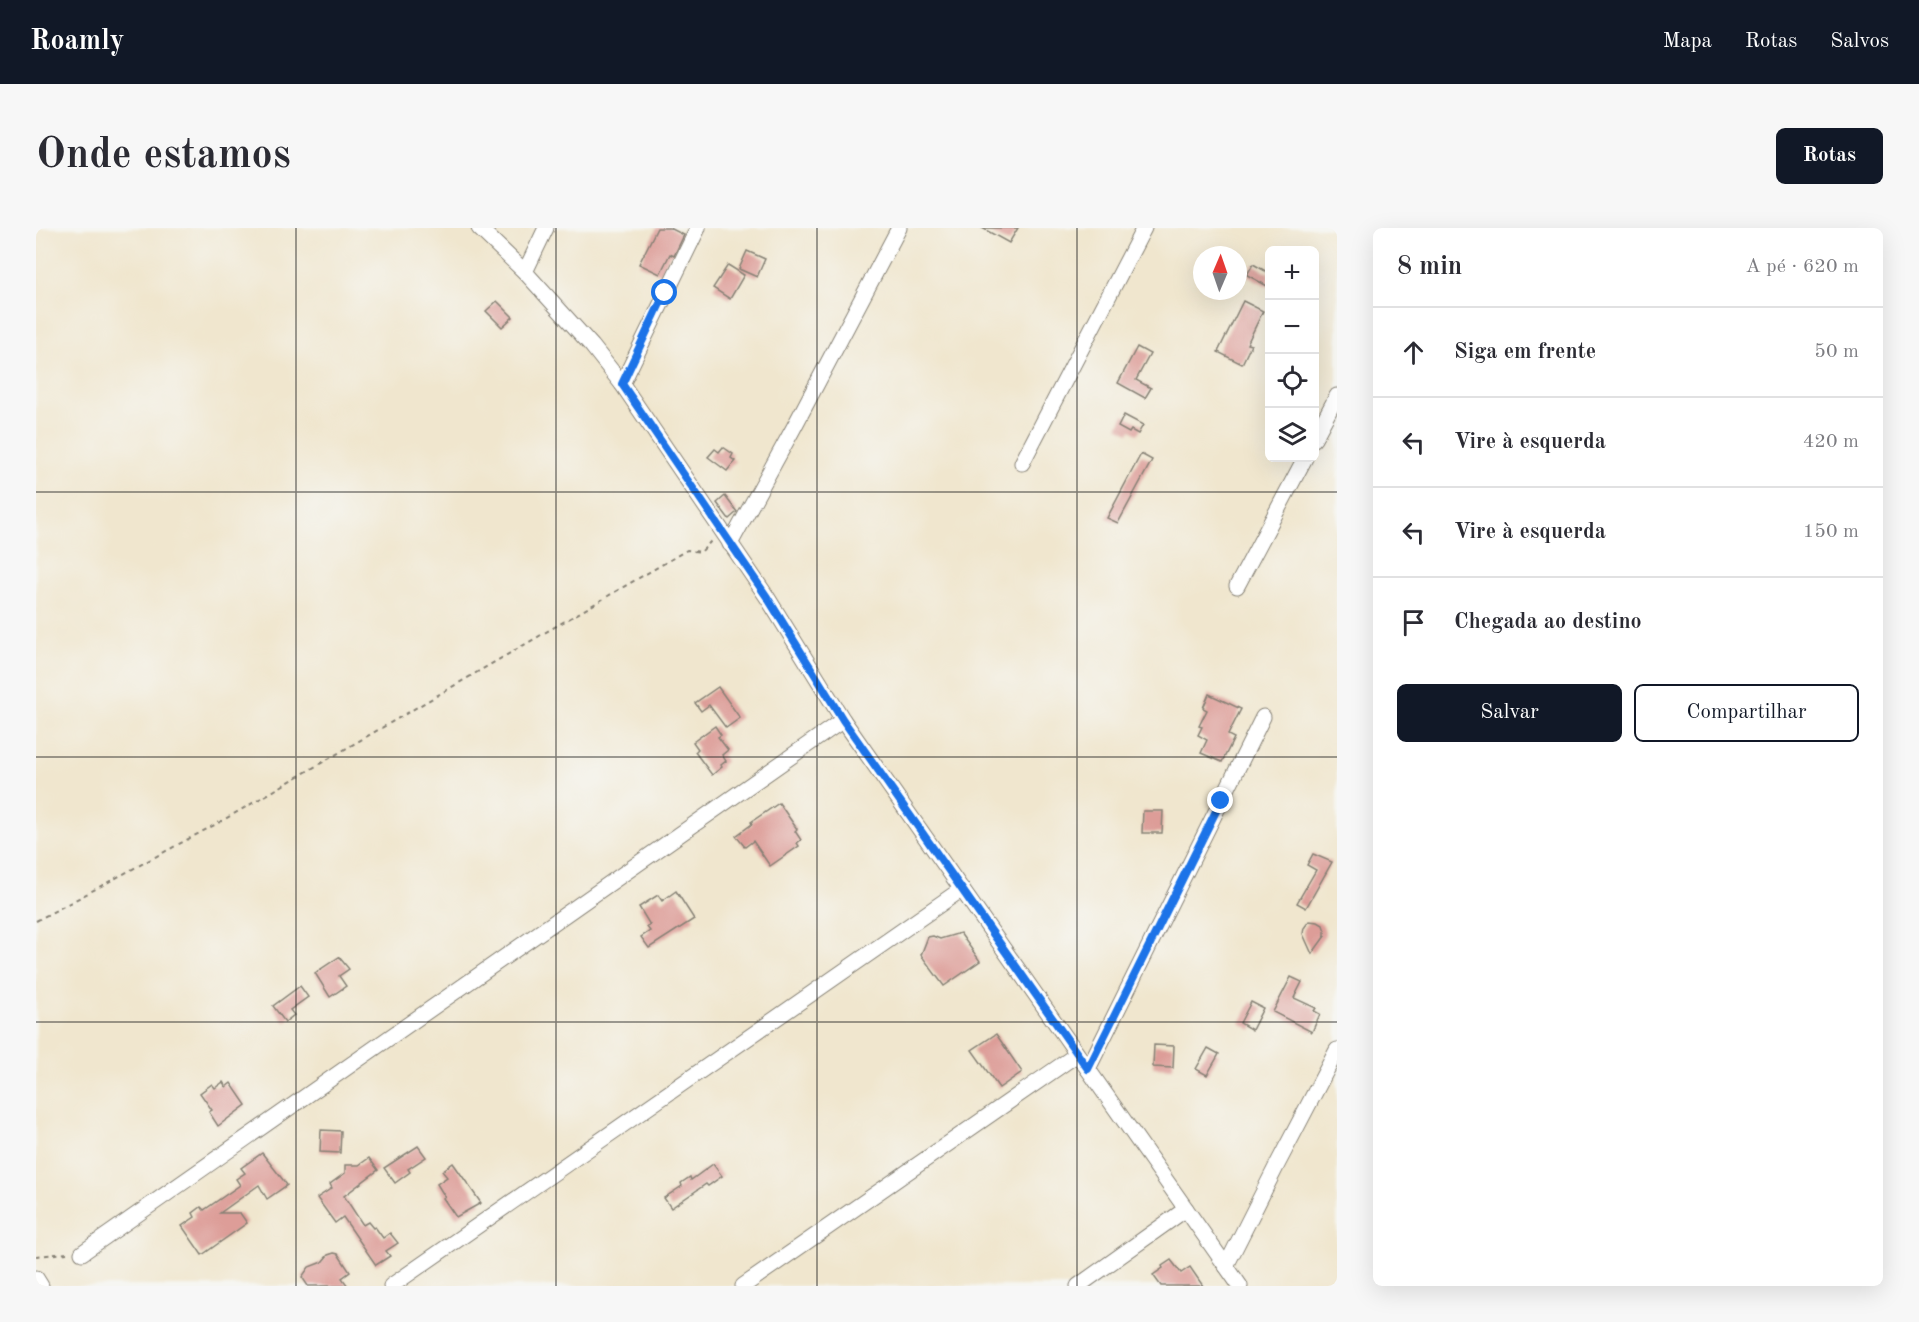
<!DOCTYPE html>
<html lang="pt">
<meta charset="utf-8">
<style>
:root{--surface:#fff;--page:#f7f7f7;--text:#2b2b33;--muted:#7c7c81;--line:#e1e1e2;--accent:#111827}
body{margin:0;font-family:"Old Standard TT",serif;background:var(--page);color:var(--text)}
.controls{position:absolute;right:18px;top:18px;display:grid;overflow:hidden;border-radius:9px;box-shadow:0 6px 24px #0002}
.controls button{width:54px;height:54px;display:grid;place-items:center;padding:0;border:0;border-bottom:2px solid var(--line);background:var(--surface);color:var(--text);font:30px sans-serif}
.compass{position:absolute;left:1157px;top:18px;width:54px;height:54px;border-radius:50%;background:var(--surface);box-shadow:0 6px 24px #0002;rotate:2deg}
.stop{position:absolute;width:18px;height:18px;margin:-14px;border:4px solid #1a73e8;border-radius:50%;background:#fff}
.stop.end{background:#1a73e8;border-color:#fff;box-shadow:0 2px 6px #0008}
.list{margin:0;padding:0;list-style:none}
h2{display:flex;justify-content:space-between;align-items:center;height:78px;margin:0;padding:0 24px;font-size:26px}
h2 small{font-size:20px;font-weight:400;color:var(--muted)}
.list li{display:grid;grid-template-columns:39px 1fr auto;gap:18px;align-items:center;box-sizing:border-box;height:90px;padding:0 24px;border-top:2px solid var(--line)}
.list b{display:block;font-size:22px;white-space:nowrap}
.list em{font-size:20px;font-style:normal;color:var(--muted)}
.actions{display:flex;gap:12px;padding:18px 24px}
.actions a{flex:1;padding:14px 0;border:2px solid var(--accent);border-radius:9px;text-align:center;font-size:21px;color:var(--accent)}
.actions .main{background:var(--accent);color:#fff}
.icon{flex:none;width:33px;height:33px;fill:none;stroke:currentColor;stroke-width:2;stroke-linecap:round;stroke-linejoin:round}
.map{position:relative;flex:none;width:1301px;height:1058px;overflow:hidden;border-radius:9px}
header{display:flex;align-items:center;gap:36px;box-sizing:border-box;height:84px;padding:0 30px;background:var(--accent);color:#fff}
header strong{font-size:28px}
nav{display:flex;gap:33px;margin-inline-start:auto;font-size:21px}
.intro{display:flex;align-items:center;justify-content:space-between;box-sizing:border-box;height:144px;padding:0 36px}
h1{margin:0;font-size:42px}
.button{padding:15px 27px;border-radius:9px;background:var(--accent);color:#fff;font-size:21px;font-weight:700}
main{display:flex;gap:36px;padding:0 36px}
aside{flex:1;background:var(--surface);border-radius:9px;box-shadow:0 6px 24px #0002}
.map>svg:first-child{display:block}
</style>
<header>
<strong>Roamly</strong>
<nav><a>Mapa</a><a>Rotas</a><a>Salvos</a></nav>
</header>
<div class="intro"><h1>Onde estamos</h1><a class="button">Rotas</a></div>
<main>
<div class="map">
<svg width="1301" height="1058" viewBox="0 0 1301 1058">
<rect width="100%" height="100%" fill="#f6f6f2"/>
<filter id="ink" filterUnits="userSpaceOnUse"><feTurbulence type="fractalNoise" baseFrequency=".0167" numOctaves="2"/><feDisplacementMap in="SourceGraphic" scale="12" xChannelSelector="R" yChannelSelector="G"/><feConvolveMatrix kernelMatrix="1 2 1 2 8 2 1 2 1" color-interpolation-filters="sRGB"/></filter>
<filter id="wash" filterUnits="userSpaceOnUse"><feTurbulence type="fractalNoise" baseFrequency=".008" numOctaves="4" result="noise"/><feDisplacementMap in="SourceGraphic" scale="24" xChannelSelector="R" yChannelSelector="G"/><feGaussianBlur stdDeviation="1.35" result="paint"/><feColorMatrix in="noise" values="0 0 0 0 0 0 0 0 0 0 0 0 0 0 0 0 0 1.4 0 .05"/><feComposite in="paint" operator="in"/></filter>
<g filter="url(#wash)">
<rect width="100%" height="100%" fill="#f0e6ce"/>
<g id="blocks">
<!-- building -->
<g fill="#dd9d98">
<polygon points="621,0 634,0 648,7 638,28 634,26 624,46 603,36"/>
<polygon points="946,0 982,0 973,15"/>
<polygon points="711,23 729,31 721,49 703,41"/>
<polygon points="1217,36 1233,45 1233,59 1211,47"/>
<polygon points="692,37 708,47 694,71 677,60"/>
<polygon points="461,73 477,89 466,99 450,83"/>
<polygon points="1207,73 1227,83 1211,116 1215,117 1206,136 1182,124"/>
<polygon points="1101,119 1114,126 1100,152 1115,160 1109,170 1082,155"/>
<polygon points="1088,187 1107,197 1102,206 1095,202 1093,205 1082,199"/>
<polygon points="687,219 697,226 695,230 699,233 691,243 672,229 679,221 683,224"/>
<polygon points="1105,226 1116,232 1082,295 1071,290"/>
<polygon points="689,268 701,284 693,291 681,275"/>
<polygon points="682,459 704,490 690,500 673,477 665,483 659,475"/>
<polygon points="1173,466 1205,481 1192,507 1198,510 1186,534 1165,525 1171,512 1162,507 1166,499 1163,498 1171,482 1167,480"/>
<polygon points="679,498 685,507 682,509 692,522 686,527 690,533 685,537 686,539 676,547 659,524 662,521 657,514"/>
<polygon points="743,575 761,601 759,603 765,612 761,615 763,618 734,638 717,613 709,619 700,608 716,596 715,594"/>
<polygon points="1107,583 1127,583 1126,605 1106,605"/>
<polygon points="1277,626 1296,634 1270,680 1261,675 1280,642 1271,637"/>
<polygon points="640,663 658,691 613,720 605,709 614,703 611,699 614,697 603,679 622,667 626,673"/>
<polygon points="1273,693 1282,694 1287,697 1289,703 1289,708 1276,726 1267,706 1268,700"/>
<polygon points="924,705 944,733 908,758 885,727 892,709 897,708 904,711"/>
<polygon points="303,729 313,741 303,748 310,758 294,769 279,745"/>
<polygon points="1255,749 1266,754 1258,770 1280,780 1278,783 1284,786 1276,804 1237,784"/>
<polygon points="264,758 272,769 254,782 258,787 249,794 237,778"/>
<polygon points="1215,774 1227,780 1216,802 1204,795"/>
<polygon points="960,806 986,844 963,860 936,822"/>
<polygon points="1118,817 1138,818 1137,840 1117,839"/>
<polygon points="1172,820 1183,826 1171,847 1160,841"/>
<polygon points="187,854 190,859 195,855 210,877 182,898 173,884 176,882 164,865 176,856 179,860"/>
<polygon points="285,902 305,903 304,925 284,924"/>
<polygon points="382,918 390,929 372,941 374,944 359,955 348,940"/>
<polygon points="226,925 251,957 231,971 223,957 184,985 204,985 211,995 166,1027 146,998 159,989 157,985 165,979 168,982 204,957 200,951 209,945 205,940"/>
<polygon points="333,930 342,942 308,968 327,997 332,994 337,1000 339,999 347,1010 354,1005 362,1015 350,1023 354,1028 340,1037 307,989 299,995 281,970 296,960 294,956 309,945 309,937 323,937"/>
<polygon points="417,935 445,975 420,989 407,970 409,969 401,956 411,949 406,943"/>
<polygon points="677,936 686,948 672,958 670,956 635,980 628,970 646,958 645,955 654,949 655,952"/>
<polygon points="298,1025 302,1026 314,1044 306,1050 312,1058 272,1058 266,1049 273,1039 286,1034 292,1027"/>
<polygon points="1135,1032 1145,1045 1154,1039 1167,1058 1125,1058 1117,1047 1127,1040 1126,1038"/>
</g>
</g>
</g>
<g filter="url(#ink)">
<use href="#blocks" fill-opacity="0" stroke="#868175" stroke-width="1.5"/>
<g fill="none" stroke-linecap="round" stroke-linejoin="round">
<defs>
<g id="minor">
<polyline points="443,0 489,44 556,118 586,156 731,369 807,492 1204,1058"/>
<polyline points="489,44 510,0"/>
<polyline points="586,156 662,0"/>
<polyline points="1278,211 1301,168"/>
<polyline points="986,235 1108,0"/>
<polyline points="694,316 757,201 863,0"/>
<polyline points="1201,358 1269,230"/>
<polyline points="1052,841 1227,489"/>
<polyline points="46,1025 807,492"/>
<polyline points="1190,1038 1242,935 1301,822"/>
<polyline points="0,1050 5,1058"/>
<polyline points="355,1058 926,661"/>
<polyline points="707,1058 1040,827"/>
<polyline points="1042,1058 1150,981"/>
</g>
</defs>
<!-- minor casing -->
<use href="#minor" stroke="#868175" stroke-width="17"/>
<!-- path -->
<g stroke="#868175" stroke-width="2" stroke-dasharray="4.5 4.5" stroke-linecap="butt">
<polyline points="0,693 184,594 651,322 665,324 675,313"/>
<polyline points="0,1028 31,1025"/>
</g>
<!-- minor -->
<use href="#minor" stroke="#fff" stroke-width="15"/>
</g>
</g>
<g fill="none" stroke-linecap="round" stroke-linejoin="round" filter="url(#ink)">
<!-- route -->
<polyline stroke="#1a73e8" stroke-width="8" points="629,65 586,156 731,369 807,492 1052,841 1185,573"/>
</g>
<!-- grid -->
<path fill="none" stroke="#1c1c1c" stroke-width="1.5" stroke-opacity="0.55" d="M260 0V1058M520 0V1058M781 0V1058M1041 0V1058M0 264H1301M0 529H1301M0 794H1301"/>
</svg>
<div class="controls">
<button>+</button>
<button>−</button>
<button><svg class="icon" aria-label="locate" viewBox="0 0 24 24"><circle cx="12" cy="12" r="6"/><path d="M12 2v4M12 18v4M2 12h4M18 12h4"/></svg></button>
<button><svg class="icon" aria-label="layers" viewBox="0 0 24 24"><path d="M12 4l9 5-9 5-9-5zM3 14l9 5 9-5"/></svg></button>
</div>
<svg class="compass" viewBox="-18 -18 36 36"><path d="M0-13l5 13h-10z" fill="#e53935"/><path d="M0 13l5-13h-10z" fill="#7c7c81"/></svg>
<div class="stop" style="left:629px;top:65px"></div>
<div class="stop end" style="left:1185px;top:573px"></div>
</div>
<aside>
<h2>8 min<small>A pé · 620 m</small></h2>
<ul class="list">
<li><svg class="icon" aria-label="ahead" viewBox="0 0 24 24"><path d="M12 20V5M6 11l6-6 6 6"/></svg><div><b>Siga em frente</b></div><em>50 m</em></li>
<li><svg class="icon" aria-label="left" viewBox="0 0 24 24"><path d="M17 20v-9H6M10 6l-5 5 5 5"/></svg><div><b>Vire à esquerda</b></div><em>420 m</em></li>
<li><svg class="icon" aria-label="left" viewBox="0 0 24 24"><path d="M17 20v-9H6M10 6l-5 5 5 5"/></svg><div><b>Vire à esquerda</b></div><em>150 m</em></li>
<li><svg class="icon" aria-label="arrive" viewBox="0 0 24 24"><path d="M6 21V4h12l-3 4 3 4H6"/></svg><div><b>Chegada ao destino</b></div></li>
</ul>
<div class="actions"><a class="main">Salvar</a><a>Compartilhar</a></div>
</aside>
</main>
